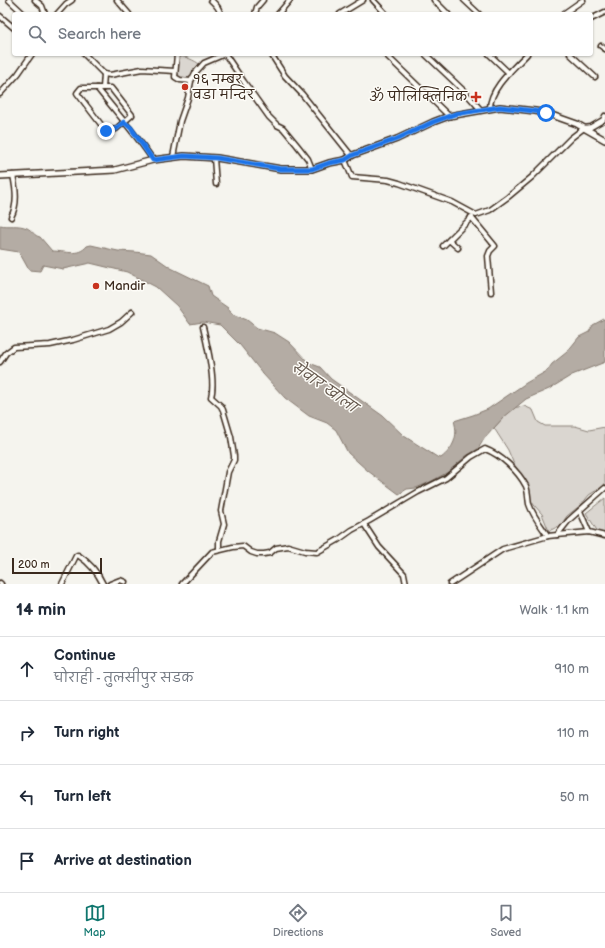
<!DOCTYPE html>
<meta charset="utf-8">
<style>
:root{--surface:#fff;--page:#f6f6f7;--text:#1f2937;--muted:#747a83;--line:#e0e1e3;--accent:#0f766e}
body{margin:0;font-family:"Balsamiq Sans","Playpen Sans Deva",sans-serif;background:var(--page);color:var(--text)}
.scale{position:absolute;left:12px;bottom:10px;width:90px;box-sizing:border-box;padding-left:4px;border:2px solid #3b2a1e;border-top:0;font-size:11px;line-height:14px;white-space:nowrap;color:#3b2a1e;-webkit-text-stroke:3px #fdfcf7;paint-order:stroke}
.stop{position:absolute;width:12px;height:12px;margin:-9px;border:3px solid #1a73e8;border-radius:50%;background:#fff}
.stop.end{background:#1a73e8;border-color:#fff;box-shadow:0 1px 4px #0008}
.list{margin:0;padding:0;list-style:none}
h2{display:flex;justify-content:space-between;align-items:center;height:52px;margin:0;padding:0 16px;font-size:17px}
h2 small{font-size:13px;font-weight:400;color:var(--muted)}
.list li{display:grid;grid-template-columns:26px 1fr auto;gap:12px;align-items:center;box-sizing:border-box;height:64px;padding:0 16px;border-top:1px solid var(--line)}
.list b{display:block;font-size:15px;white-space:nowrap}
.list p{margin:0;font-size:13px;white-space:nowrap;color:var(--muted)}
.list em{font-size:13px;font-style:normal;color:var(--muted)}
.icon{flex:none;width:22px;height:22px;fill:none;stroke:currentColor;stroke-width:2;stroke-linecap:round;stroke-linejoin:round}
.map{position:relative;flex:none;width:605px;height:584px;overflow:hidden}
.search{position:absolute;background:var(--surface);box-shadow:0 1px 3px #0004;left:12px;right:12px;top:12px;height:44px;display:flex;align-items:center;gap:10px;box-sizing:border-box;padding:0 14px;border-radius:4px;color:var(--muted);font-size:15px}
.sheet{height:308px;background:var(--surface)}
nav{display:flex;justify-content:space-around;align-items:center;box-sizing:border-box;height:56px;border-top:1px solid var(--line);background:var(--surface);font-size:11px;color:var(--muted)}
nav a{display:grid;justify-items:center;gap:2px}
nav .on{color:var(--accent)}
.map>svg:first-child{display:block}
</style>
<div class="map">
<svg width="605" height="584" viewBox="0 0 605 584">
<rect width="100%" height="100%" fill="#f5f4ee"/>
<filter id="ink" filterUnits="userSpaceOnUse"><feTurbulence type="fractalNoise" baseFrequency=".025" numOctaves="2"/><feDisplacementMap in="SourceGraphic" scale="8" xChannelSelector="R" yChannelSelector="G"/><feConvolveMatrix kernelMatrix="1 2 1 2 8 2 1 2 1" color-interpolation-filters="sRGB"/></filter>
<g filter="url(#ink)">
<!-- green -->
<g fill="#dad6d0" stroke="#8a8077">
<path d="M180 56C184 56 196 61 199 64L195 68 190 79 180 78 177 76Z"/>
<polygon points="524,406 533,410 538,422 545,426 575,426 589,430 605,427 605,485 589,495 582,504 567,516 561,525 549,531 542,514 534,505 530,499 527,486 513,462 508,450 494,428 512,408"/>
<polygon points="605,498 605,534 598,532 586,513"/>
</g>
<!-- water -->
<path fill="#b4aca4" stroke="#84786e" d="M0 225C9 227 18 224 27 228 32 230 34 236 40 237L52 251C65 251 78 257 87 246L91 245 118 251 135 252 151 254 171 268 208 286 211 296 228 308 232 314 247 320 257 328 275 333 289 342 309 363 320 367 331 379 383 416 404 436 437 457 441 458C453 449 459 436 454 421L473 415 488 409 526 383 547 371 552 364 567 352 579 337 589 332 593 325 604 319H605V362L572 375 549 389 526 399 503 418 484 439 478 449 466 456 448 472 430 482 416 488 407 489 399 494 368 471 348 453 336 430 327 423 309 416 285 398 263 374 240 345 220 325 203 322 190 324 177 306 156 287 127 272 90 263 63 269 43 265 40 271 29 270 19 252 0 249Z"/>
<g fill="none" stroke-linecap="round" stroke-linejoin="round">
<defs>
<g id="minor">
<polyline points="9,0 24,14"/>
<polyline points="35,0 42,6 45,14"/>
<polyline points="117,0 129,14"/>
<path d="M211 0C215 4 220 8 220 14"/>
<polyline points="373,0 386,14"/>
<polyline points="434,0 448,14"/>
<polyline points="464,0 479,14"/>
<polyline points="57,14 66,4 72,0"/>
<polyline points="255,14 257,7 263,0"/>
<polyline points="278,14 290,0"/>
<polyline points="340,14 363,0"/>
<polyline points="563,14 583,0"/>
<polyline points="0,16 14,28"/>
<polyline points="591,19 605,12"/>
<polyline points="601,46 605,49"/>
<polyline points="84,54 104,74 103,88"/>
<polyline points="177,54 175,77 180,80 191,81"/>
<polyline points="225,54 244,82 269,117 277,125 283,128 297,145 308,159 312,169"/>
<polyline points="271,54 285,76 302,94 350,154 353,155"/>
<polyline points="385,54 449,116"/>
<polyline points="425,54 464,91 481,110"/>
<polyline points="489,54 509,73"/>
<polyline points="570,54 595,77"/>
<polyline points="104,74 110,75 142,69 175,71"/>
<polygon points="81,88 111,88 132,115 116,129 106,131 77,93"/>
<path d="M97 88C116 112 136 134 153 160"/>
<polyline points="0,94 18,74 32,54"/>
<path d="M490 108C490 88 514 68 527 54"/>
<polyline points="173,157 180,121 188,98 191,81 195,73 204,63 225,54"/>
<polyline points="214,158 216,184"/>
<polyline points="345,160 352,177 388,180 399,183 452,202 476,215 490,210 508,197 532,177 571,138 584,128 591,127 603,120 605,116"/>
<path d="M11 217C18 204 16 190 13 175"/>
<polyline points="471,217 495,246 490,251 488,256 491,292"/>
<polyline points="449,240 458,248"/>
<polyline points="443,246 472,217"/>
<path d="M203 327C207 344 216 381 211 397L221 406 223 410 231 437 234 456V460L228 472 221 511 224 524 219 541V550"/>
<polyline points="0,362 6,353 14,347 50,345 73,340 109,329 121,322 132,312"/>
<polyline points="580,511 589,532"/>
<polyline points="364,524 379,547 404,574 406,584"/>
<polyline points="557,535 589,532 605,536"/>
<polyline points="0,583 1,584"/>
<path d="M62 584 76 556 78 555C90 563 97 571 103 584"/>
<polyline points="110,584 120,580 125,582"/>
<path d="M182 584 212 552 233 547 243 546 251 552 257 554H264L270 553 276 548 288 546 305 551 317 552 338 540 352 530 369 521 418 492 446 478 471 457 485 449C501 455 518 471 526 486 528 491 528 498 529 504 533 516 541 526 548 536"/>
<polyline points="450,584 503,549 548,536 557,535 569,520 605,488"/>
</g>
<polyline id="major" points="0,176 115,170 153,160 184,156 217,158 281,169 312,169 329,163 345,160 353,155 397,139 433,122 449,116 500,107 535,111 546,113 577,124 605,140"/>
</defs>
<!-- minor casing -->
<use href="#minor" stroke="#3b2a1e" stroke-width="7"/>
<!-- major casing -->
<use href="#major" stroke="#3b2a1e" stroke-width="8"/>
<!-- minor -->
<use href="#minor" stroke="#fdfcf7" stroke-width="4"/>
<!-- major -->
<use href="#major" stroke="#fdfcf7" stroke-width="5"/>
</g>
</g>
<g fill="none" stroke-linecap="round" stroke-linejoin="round" filter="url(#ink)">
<!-- route -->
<polyline stroke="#1a73e8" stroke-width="5" points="106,131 116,129 124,122 131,128 153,160 184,156 201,157 217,158 281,169 312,169 329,163 345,160 353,155 397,139 433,122 455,114 500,107 534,111 546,113"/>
</g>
<!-- markers -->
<g fill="#c8321e" stroke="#fdfcf7" stroke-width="1.5">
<circle cx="185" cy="87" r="4"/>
<path d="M474 91h4v4h4v4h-4v4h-4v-4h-4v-4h4z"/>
<circle cx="96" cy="286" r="4"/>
</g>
<g text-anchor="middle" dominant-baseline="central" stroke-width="3" stroke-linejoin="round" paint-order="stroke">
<!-- poi labels -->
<g font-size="13" fill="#3b2a1e" stroke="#fdfcf7" text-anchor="start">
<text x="193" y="80">१६ नम्बर<tspan x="193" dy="15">वडा मन्दिर</tspan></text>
<text x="467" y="97" text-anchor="end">ॐ पोलिक्लिनिक</text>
<text x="104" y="286">Mandir</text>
</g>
<!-- water labels -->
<g font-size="14" font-style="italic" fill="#65584d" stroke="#fdfcf7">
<text transform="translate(324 387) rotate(35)">सेवार खोला</text>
</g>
</g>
</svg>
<div class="scale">200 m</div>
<div class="stop" style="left:546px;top:113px"></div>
<div class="stop end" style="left:106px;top:131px"></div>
<div class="search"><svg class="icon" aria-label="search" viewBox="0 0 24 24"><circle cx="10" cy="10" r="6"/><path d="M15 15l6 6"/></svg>Search here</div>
</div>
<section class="sheet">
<h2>14 min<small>Walk · 1.1 km</small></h2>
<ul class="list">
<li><svg class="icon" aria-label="ahead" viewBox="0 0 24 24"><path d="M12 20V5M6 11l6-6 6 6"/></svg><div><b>Continue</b><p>घोराही - तुलसीपुर सडक</p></div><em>910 m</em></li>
<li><svg class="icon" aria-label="right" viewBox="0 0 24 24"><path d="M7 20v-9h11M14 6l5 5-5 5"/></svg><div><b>Turn right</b></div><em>110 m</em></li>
<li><svg class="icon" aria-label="left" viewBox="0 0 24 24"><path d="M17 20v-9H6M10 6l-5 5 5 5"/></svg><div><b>Turn left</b></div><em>50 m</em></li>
<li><svg class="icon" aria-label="arrive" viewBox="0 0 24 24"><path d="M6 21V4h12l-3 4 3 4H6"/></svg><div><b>Arrive at destination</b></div></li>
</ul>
</section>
<nav>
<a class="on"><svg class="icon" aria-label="map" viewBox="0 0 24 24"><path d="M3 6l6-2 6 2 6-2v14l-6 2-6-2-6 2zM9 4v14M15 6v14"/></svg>Map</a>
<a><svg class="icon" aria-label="directions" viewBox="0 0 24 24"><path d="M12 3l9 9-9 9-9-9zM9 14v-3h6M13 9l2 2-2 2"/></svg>Directions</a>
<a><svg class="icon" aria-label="saved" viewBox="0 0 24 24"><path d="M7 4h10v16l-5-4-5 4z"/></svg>Saved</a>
</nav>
